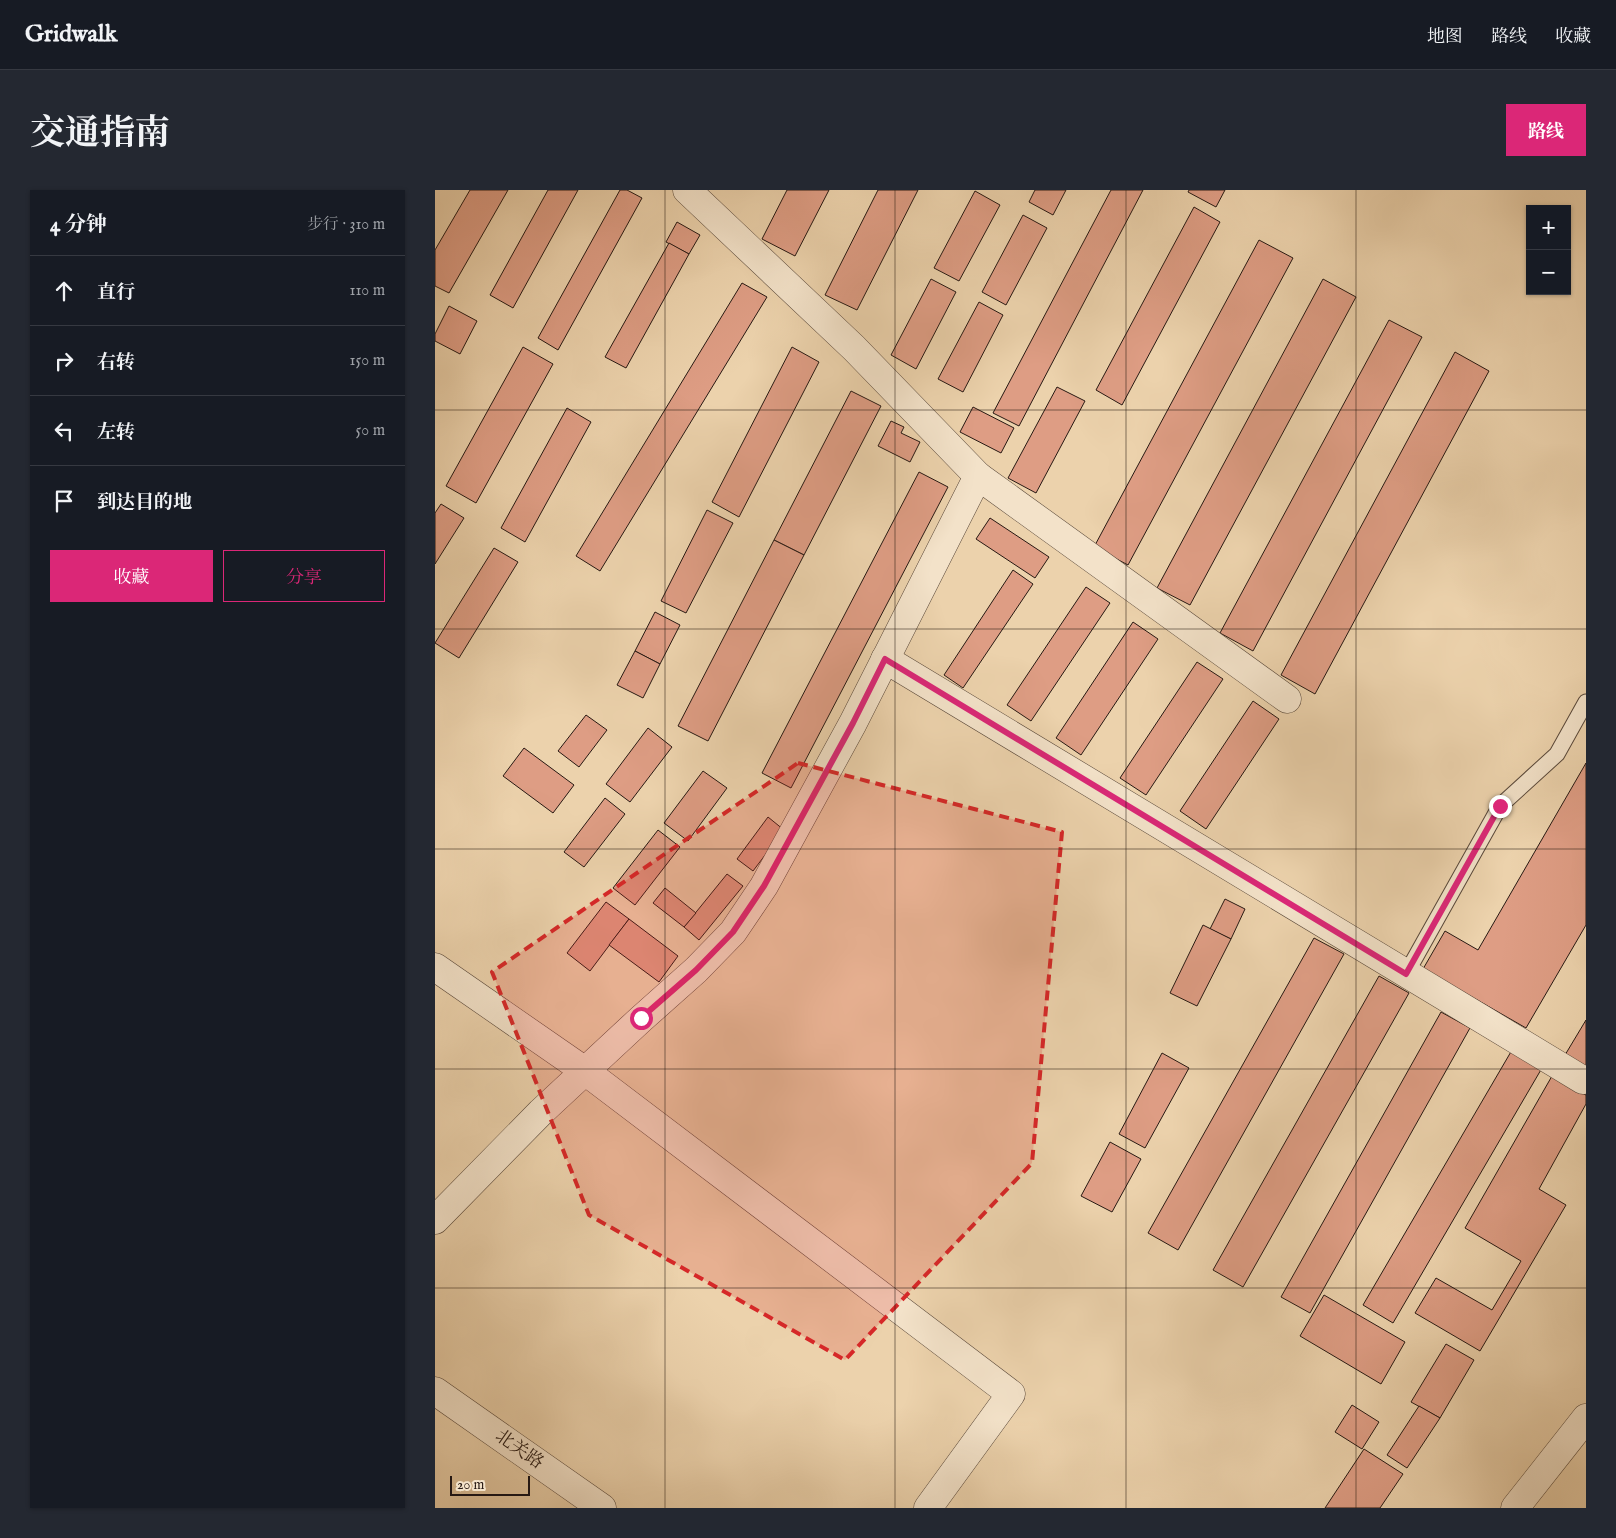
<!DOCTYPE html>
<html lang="zh">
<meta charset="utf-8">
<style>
:root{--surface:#171b24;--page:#242831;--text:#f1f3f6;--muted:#9ea1a6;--line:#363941;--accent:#db2777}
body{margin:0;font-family:"IM FELL English","Noto Serif SC",serif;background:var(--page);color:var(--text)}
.controls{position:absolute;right:15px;top:15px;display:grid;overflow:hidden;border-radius:0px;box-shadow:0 1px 4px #0004}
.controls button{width:45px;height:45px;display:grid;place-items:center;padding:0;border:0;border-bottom:1px solid var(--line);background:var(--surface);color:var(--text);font:25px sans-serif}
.scale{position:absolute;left:15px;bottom:12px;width:80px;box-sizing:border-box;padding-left:5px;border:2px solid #271913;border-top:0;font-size:14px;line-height:18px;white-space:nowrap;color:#271913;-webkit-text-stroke:4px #f3e2c9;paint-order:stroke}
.stop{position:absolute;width:15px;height:15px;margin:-11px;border:4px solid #db2777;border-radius:50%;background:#fff}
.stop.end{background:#db2777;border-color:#fff;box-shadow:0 1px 5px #0008}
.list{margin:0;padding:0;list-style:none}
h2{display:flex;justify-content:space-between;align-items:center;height:65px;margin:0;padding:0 20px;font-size:21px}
h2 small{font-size:16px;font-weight:400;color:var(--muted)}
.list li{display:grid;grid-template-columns:32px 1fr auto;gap:15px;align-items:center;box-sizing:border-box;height:70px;padding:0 20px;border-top:1px solid var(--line)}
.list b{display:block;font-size:19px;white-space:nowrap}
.list em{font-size:16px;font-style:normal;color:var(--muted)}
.actions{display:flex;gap:10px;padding:15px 20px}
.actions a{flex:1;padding:11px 0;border:1px solid var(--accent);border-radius:0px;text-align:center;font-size:18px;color:var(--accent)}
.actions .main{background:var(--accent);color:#fff}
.icon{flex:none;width:28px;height:28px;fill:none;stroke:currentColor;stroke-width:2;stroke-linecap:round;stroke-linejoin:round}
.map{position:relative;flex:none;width:1151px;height:1318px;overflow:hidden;border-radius:0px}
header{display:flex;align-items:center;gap:30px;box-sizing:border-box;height:70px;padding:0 25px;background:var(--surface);border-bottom:1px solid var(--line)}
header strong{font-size:24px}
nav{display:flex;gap:28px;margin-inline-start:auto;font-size:18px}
.intro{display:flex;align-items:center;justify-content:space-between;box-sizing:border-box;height:120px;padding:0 30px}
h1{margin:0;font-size:35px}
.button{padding:12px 22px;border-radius:0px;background:var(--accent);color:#fff;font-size:18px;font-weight:700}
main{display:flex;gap:30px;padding:0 30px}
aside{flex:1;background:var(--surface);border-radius:0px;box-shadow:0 1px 4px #0004}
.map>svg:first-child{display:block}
</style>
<header>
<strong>Gridwalk</strong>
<nav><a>地图</a><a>路线</a><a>收藏</a></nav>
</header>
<div class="intro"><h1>交通指南</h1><a class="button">路线</a></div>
<main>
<aside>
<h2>4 分钟<small>步行 · 310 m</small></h2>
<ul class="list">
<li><svg class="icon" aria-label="ahead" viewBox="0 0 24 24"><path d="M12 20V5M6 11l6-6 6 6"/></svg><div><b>直行</b></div><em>110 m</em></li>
<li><svg class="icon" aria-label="right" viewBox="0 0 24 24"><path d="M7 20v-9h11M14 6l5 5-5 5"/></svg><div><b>右转</b></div><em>150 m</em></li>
<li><svg class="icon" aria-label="left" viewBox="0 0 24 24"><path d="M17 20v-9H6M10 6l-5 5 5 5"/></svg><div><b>左转</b></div><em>50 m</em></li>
<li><svg class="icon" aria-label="arrive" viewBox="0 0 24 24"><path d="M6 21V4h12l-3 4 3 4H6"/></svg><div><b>到达目的地</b></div></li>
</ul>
<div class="actions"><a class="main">收藏</a><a>分享</a></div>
</aside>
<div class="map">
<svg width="1151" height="1318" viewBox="0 0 1151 1318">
<rect width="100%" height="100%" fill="#ecd2ac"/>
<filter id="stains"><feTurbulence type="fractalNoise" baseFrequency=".004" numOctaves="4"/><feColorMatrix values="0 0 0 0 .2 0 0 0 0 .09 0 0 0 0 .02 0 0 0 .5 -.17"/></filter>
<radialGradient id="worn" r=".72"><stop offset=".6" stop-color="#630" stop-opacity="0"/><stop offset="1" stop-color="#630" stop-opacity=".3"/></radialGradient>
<!-- building -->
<g fill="#de9d84" stroke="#271913">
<polygon points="35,0 73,0 14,103 0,96 0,60"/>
<polygon points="113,0 143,0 78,118 55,105"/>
<polygon points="185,0 192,0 207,8 123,160 103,148"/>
<polygon points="352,0 394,0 360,66 327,49"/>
<polygon points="443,0 483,0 422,120 390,105"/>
<polygon points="600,0 631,0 618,25 594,12"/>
<polygon points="676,0 708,0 584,236 558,223"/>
<polygon points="754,0 790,0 781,17 753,2"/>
<polygon points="540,1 565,15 524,91 499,78"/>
<polygon points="759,17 785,32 687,215 661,200"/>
<polygon points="588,25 612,38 571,115 547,102"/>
<polygon points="242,32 265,45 254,64 231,52"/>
<polygon points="824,50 858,68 693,375 659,357"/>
<polygon points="234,53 254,64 191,178 170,167"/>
<polygon points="496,89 521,102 481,179 456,165"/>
<polygon points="888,89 921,107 755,415 722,398"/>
<polygon points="307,93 332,107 165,381 141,366"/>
<polygon points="544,112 568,125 528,202 503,189"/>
<polygon points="14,116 42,131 25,164 0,151 0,144"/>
<polygon points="954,130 987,147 818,461 785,443"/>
<polygon points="88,157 118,174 41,313 11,296"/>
<polygon points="357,157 384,172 304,327 277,312"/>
<polygon points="1020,162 1054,181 880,504 846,485"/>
<polygon points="622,197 650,211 601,303 573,288"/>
<polygon points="416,201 446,216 369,365 339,350"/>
<polygon points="538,217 579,238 566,263 525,242"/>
<polygon points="132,218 156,232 90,352 66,338"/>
<polygon points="456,231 469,237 466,243 485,252 475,272 443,256"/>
<polygon points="484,282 513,297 356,598 327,583"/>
<polygon points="6,314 29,328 0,374 0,323"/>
<polygon points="272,320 298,333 251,423 226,411"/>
<polygon points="555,328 614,367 600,388 541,349"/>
<polygon points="339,350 369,365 273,551 243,536"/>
<polygon points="59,358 83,372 24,468 0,453"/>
<polygon points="578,380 598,394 528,498 509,485"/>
<polygon points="651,397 675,413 596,531 572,515"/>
<polygon points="220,422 245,435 225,474 200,461"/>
<polygon points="698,432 723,449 646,565 621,548"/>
<polygon points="200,461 225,474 208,508 182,495"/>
<polygon points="762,472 788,489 711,605 685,588"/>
<polygon points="818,511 844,529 771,639 745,621"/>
<polygon points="151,525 172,540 144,577 123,561"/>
<polygon points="213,538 237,557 195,612 171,594"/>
<polygon points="89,558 139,595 118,623 68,586"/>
<polygon points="1151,573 1151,735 1091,838 988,779 1010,741 1043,760"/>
<polygon points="268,581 292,598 253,651 229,633"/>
<polygon points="170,608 190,624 149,677 129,662"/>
<polygon points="333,627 349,640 318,681 302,669"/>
<polygon points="223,640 245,657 200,715 178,698"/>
<polygon points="292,684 308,696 264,750 249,737"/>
<polygon points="230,698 261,723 249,737 218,713"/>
<polygon points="790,709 810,719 796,749 775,739"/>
<polygon points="171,712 194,729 155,781 132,763"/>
<polygon points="194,729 243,766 224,792 174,755"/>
<polygon points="768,735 796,749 762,816 735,803"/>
<polygon points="879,748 909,764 743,1060 713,1043"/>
<polygon points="944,786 974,803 808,1097 778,1080"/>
<polygon points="1006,822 1035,838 875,1123 846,1107"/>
<polygon points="1151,830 1151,877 1130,865"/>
<polygon points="1077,860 1107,878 958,1133 928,1115"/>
<polygon points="727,863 754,878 710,958 684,944"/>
<polygon points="1117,886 1151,905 1151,914 1104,999 1131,1015 1045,1161 980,1123 1001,1088 1057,1120 1086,1071 1030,1038"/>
<polygon points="675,952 706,969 677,1022 646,1006"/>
<polygon points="889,1105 970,1152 946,1194 865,1146"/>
<polygon points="1011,1154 1039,1170 1005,1228 976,1212"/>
<polygon points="917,1215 944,1232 927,1259 900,1242"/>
<polygon points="984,1216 1005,1228 972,1278 952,1265"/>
<polygon points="929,1259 968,1284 945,1318 890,1318"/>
</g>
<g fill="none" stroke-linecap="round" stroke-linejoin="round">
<defs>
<polyline id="service" points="971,784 1065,616 1122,564 1151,512"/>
<g id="minor">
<polyline points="252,0 419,158 543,286 852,509"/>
<polyline points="450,469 1148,890"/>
<polyline points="0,777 150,881 576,1204 493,1318"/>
<polyline points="0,1030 106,922 206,829 261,780 298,742 329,696 418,533 543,286"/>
</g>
<g id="tertiary">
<polyline points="0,1201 167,1318"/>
<polyline points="1080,1318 1151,1228"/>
</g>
</defs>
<!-- service casing -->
<use href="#service" stroke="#584739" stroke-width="17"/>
<!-- minor casing -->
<use href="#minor" stroke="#584739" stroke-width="29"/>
<!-- tertiary casing -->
<use href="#tertiary" stroke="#584739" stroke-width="29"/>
<!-- service -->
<use href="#service" stroke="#f3e2c9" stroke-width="15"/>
<!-- minor -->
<use href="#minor" stroke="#f3e2c9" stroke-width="28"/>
<!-- tertiary -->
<use href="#tertiary" stroke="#f3e2c9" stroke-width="28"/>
</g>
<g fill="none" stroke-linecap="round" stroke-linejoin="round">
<!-- route -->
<polyline stroke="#db2777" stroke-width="6" points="206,828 261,780 298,742 329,696 418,533 450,469 971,784 1065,616"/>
</g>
<!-- marked area -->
<path fill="#d62828" fill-opacity="0.2" stroke="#d62828" stroke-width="4" stroke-dasharray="10 6" stroke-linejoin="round" d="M363 573 627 642 597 973 410 1170 154 1025 57 782Z"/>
<!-- grid -->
<path fill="none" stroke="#271913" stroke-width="1" stroke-opacity="0.55" d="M230 0V1318M460 0V1318M691 0V1318M921 0V1318M0 220H1151M0 439H1151M0 659H1151M0 879H1151M0 1098H1151"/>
<g text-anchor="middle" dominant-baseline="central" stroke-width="5" stroke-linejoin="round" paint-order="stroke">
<!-- street labels -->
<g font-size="18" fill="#271913" stroke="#f3e2c9">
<text transform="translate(84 1260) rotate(35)">北关路</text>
</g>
</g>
<rect width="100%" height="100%" filter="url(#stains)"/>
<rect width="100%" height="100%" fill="url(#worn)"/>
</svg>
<div class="controls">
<button>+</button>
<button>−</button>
</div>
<div class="scale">20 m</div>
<div class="stop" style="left:206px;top:828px"></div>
<div class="stop end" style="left:1065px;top:616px"></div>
</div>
</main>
